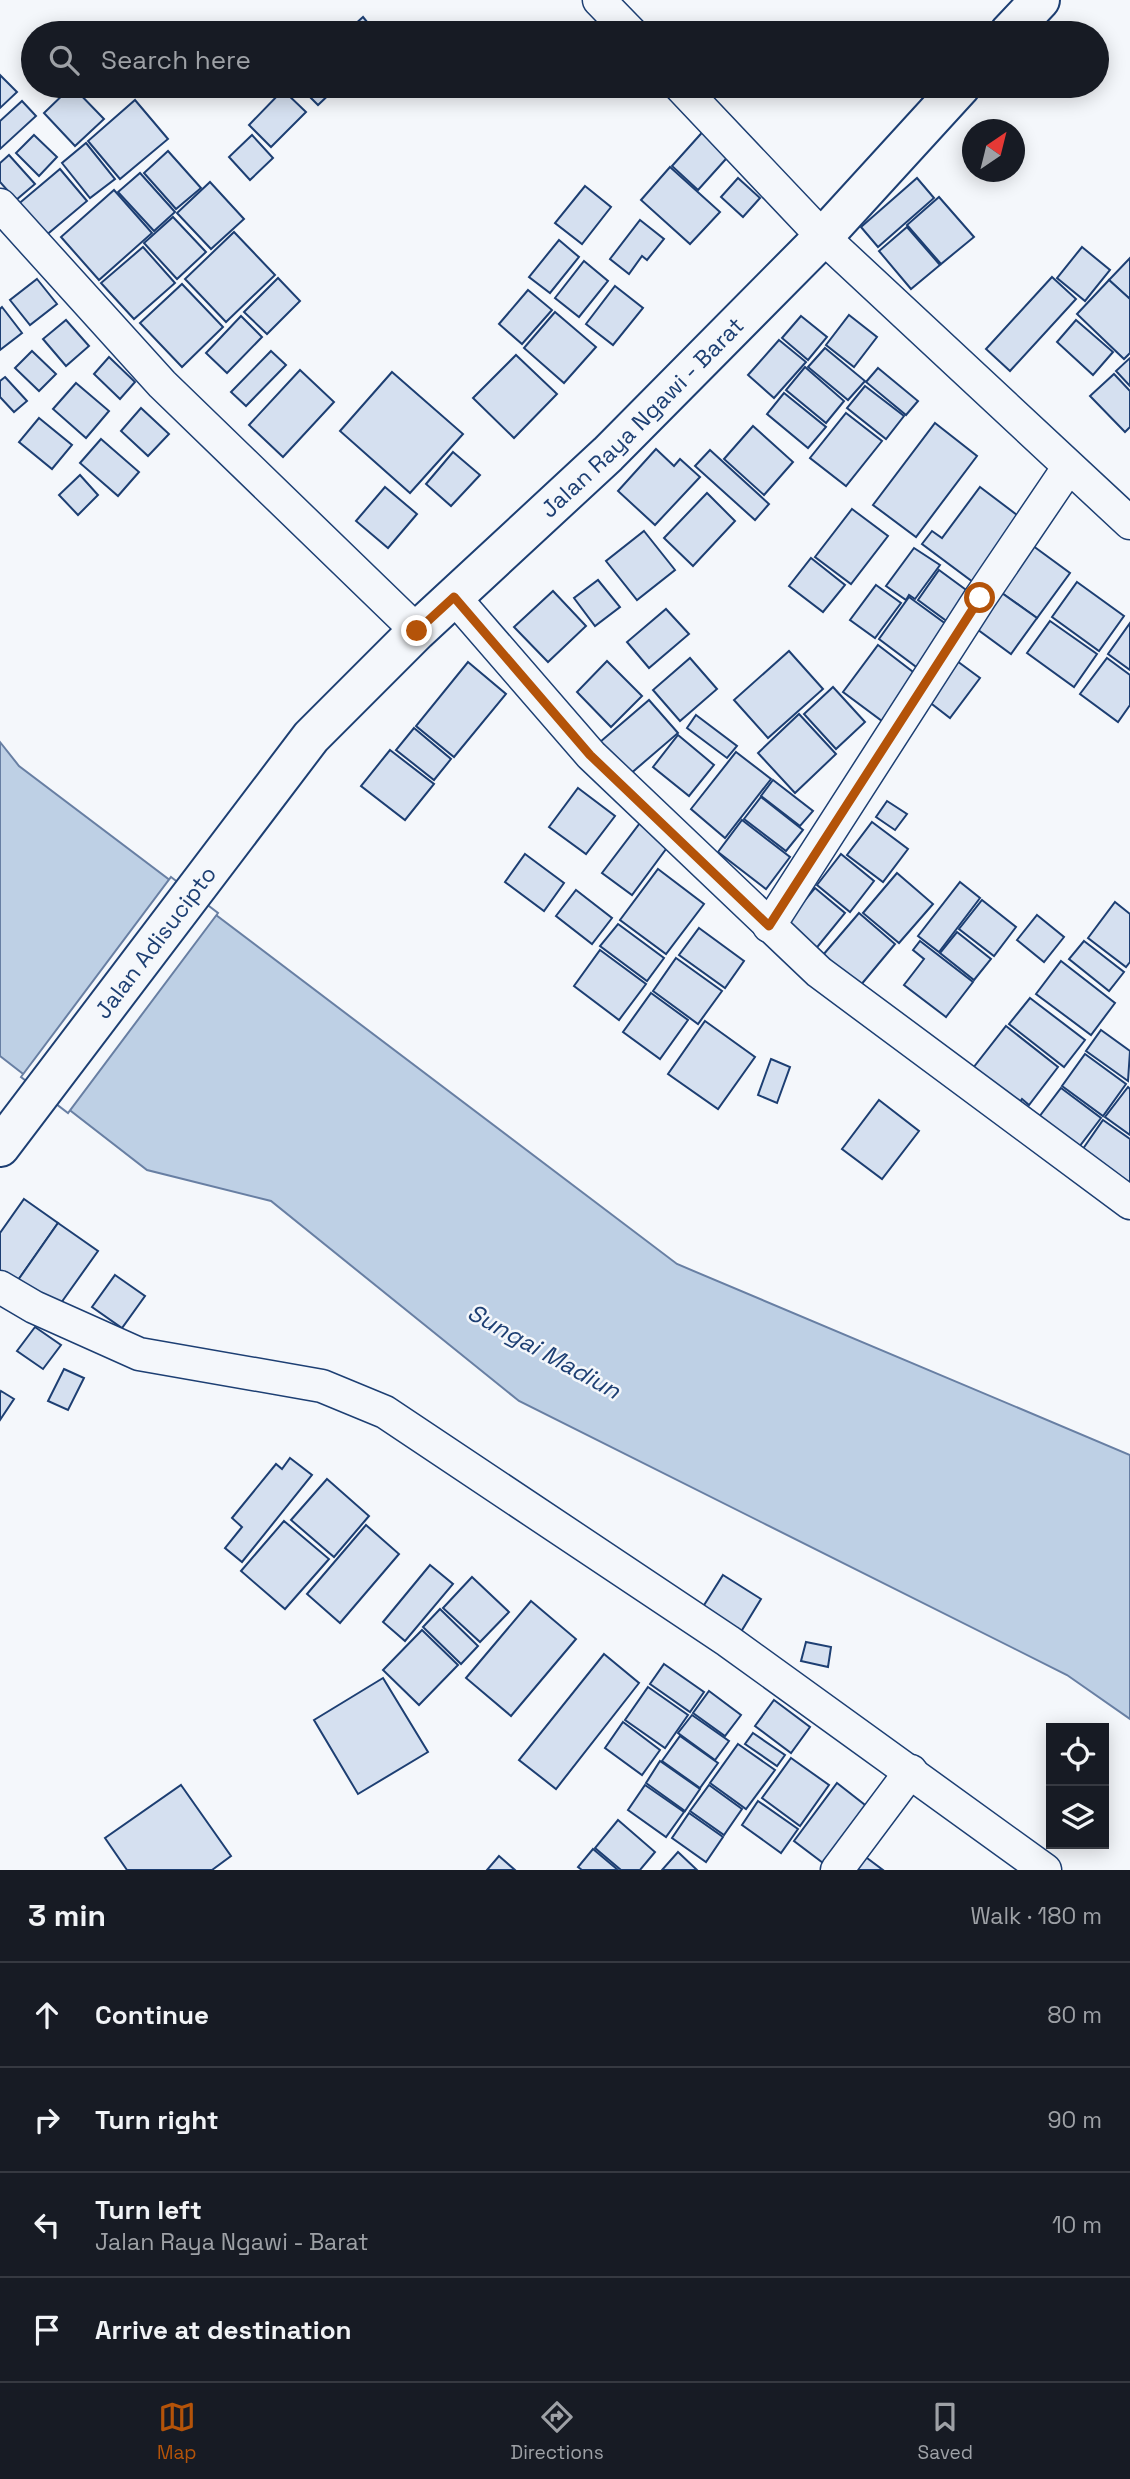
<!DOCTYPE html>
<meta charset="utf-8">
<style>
:root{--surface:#171b24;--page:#242831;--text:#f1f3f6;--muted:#9ea1a6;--line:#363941;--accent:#b45309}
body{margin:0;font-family:"Space Grotesk",sans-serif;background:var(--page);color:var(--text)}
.controls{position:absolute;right:21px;bottom:21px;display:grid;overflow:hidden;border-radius:0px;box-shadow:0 4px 18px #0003}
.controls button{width:63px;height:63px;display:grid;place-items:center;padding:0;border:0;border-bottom:2px solid var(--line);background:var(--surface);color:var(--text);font:35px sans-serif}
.compass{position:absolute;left:962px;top:119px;width:63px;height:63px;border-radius:50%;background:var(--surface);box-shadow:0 4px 18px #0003;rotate:35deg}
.stop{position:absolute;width:21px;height:21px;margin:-16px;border:5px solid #b45309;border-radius:50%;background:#fff}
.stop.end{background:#b45309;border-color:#fff;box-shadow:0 2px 7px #0008}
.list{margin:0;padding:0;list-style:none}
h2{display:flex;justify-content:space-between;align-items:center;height:91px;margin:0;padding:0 28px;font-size:30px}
h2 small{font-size:23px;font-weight:400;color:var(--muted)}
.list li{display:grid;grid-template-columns:46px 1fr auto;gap:21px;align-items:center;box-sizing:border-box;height:105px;padding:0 28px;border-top:2px solid var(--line)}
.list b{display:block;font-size:26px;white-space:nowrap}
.list p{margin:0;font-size:23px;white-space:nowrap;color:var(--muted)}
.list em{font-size:23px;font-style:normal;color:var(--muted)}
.icon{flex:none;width:38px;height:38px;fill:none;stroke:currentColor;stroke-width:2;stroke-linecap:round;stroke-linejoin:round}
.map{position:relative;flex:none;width:1130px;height:1870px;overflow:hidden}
.search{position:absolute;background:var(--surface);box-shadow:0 4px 18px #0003;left:21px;right:21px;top:21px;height:77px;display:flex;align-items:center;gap:18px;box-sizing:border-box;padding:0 24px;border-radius:38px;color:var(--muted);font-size:26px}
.sheet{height:511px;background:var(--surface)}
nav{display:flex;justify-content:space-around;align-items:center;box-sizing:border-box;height:98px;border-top:2px solid var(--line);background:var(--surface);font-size:19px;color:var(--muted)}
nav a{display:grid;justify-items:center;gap:4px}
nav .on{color:var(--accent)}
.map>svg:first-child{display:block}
</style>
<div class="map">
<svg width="1130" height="1870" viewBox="0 0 1130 1870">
<rect width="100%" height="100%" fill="#f4f7fb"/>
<!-- water -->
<polygon fill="#bed0e5" stroke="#687fa3" stroke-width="2" points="0,742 19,766 677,1264 1130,1455 1130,1719 1067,1675 519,1401 271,1201 147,1170 0,1056"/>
<!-- pier -->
<polygon fill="#f4f7fb" stroke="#687fa3" stroke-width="2" points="171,877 218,913 68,1113 21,1077"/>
<!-- building -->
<g fill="#d5e0f0" stroke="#1d3f73" stroke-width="2">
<polygon points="363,17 376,33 361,33 354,25"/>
<polygon points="0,75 17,92 0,108"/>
<polygon points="72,86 104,119 75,146 44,113"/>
<polygon points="299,86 338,86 318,105"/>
<polygon points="283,90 306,112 271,147 249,125"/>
<polygon points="135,100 168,139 120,179 88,141"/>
<polygon points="22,101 36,116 0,149 0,121"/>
<polygon points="707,127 734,150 698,190 672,166"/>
<polygon points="34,135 57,157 39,176 16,153"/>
<polygon points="252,135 273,158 250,180 229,157"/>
<polygon points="86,143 115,179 90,198 62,163"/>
<polygon points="168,151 201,188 176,209 144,173"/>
<polygon points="9,155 35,184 16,200 0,182 0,163"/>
<polygon points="670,167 720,212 690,244 641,200"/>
<polygon points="60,169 87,201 44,237 16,206"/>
<polygon points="140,173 175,212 154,231 118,192"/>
<polygon points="738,178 760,198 743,217 721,197"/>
<polygon points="917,178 934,198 878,247 861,227"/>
<polygon points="210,182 244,219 211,249 177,213"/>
<polygon points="585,186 611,207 582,244 555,223"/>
<polygon points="114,190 152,233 99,280 61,237"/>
<polygon points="939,197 974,237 941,264 907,225"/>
<polygon points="173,217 206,252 177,279 144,243"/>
<polygon points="640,220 664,239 647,260 642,256 629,274 610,259"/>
<polygon points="907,227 940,265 911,289 879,251"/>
<polygon points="234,232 275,275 226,322 185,279"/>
<polygon points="559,240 579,257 550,293 529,277"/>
<polygon points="143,247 175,283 134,319 101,283"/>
<polygon points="1082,247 1110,270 1085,301 1057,278"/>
<polygon points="1130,258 1130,299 1109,280"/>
<polygon points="584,261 608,281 579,317 555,298"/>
<polygon points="1052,277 1076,299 1010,371 986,349"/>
<polygon points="278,278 300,301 267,334 244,312"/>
<polygon points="37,279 57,304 30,325 10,300"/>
<polygon points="1109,280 1130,299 1130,353 1124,359 1077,314"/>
<polygon points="182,284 223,327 182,367 140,323"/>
<polygon points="615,286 643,308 613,345 586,324"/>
<polygon points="528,290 552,310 522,344 499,324"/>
<polygon points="2,307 22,333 0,350 0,309"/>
<polygon points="555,312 596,347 564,383 524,348"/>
<polygon points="849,315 877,337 854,367 826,345"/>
<polygon points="241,316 262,337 227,373 206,353"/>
<polygon points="801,316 827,337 808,360 782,338"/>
<polygon points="66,320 89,346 66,366 43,339"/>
<polygon points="1076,320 1113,352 1093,375 1057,342"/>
<polygon points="779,340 806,362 774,398 748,375"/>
<polygon points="825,348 865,381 848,400 808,367"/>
<polygon points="32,351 56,374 39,391 15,368"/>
<polygon points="271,351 286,365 246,406 231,392"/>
<polygon points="516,355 557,394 514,438 473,398"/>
<polygon points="109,357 135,382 120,399 94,374"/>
<polygon points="1130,358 1130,386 1116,371"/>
<polygon points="805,367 844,401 826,423 786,390"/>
<polygon points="878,368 918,401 906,415 866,382"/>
<polygon points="300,370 334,402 283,457 249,425"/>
<polygon points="392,372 463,434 410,493 340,431"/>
<polygon points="1114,374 1130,391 1130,427 1125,432 1090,396"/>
<polygon points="5,377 27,401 14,412 0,397 0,381"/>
<polygon points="76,383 109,411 86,438 53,409"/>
<polygon points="865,386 904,416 886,439 847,408"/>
<polygon points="784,393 826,427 808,448 767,414"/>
<polygon points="141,408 169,434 148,456 121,431"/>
<polygon points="846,413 882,441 846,486 810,458"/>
<polygon points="39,418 72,445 52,469 19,442"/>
<polygon points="935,423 977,456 916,537 873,505"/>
<polygon points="753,426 793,462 764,495 724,459"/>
<polygon points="101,439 139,472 118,496 80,463"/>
<polygon points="656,449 674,466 680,459 700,477 655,525 618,491"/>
<polygon points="710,450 769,504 755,520 695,466"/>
<polygon points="453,452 480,475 451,506 426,484"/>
<polygon points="80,475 98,495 78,515 59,495"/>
<polygon points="385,487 417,514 388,548 356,521"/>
<polygon points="980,487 1021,518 973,582 922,544 932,531 942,538"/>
<polygon points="707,493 735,521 693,566 664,538"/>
<polygon points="852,509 888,536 851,584 815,557"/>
<polygon points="644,531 675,570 637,600 606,561"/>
<polygon points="1025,540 1070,573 1037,618 992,586"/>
<polygon points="914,548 940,565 915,599 909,595 906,600 886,586"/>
<polygon points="811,558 845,585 823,612 789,586"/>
<polygon points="939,570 973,595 952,625 918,600"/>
<polygon points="598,580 620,607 595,626 574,598"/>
<polygon points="1077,582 1124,616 1099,651 1052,617"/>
<polygon points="876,585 901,603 875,638 850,620"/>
<polygon points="992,586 1037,618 1011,654 966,621"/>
<polygon points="553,591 586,626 548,662 514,627"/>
<polygon points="909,597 950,627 919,669 879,639"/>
<polygon points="666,609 689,634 649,668 627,642"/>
<polygon points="1050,621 1097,654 1074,687 1027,653"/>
<polygon points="1130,623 1130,670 1108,654"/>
<polygon points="878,645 917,675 882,721 843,692"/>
<polygon points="789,651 823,689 768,738 734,700"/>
<polygon points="690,658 717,689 680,721 653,690"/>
<polygon points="1107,658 1130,675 1130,705 1118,722 1080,694"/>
<polygon points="607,661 642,696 611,727 577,692"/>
<polygon points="957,661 980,678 950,718 928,701"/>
<polygon points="468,662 506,694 454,757 416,726"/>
<polygon points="833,687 865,722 836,749 804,714"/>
<polygon points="649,700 678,733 629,775 600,742"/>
<polygon points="799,714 836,754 795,793 758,753"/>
<polygon points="696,715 737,746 727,758 687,728"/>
<polygon points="414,728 451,759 434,780 396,750"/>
<polygon points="678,735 714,765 689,796 653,767"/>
<polygon points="390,750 434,784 405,820 361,786"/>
<polygon points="736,752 771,779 725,838 691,809"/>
<polygon points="773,780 813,811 800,826 761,796"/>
<polygon points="578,788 615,816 586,854 549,827"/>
<polygon points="761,797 803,830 786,851 744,819"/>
<polygon points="887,801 907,814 895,830 876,817"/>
<polygon points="742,820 790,857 766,889 718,852"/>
<polygon points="872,822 908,849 883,882 847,855"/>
<polygon points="640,823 669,845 632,895 602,873"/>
<polygon points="525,854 564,883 544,911 505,882"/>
<polygon points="841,854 874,881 850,912 817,885"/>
<polygon points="658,869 704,904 666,954 620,920"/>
<polygon points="897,873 933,904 899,943 863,913"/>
<polygon points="960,882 980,898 939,952 918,936"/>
<polygon points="815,888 845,913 814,951 783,926"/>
<polygon points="576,890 612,918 592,944 556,916"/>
<polygon points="982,900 1016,927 994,956 959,929"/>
<polygon points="1115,902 1130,914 1130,962 1126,967 1088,938"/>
<polygon points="859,913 895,944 860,986 823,955"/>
<polygon points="1037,915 1064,937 1044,962 1017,940"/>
<polygon points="618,924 664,958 647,981 600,946"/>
<polygon points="699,928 744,961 725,988 679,955"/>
<polygon points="957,932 991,959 974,980 940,953"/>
<polygon points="920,941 973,982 946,1017 904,985 924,959 913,950"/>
<polygon points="1084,941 1124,972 1109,991 1069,959"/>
<polygon points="600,950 646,984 619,1020 574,986"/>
<polygon points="676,958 722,991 698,1024 653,991"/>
<polygon points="1061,961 1115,1003 1091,1035 1036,994"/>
<polygon points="651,993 688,1020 660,1059 623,1032"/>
<polygon points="1030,998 1085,1040 1064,1067 1009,1024"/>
<polygon points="705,1021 755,1057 718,1109 668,1074"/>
<polygon points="1006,1026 1058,1067 1029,1105 1022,1099 1012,1113 966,1077"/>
<polygon points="1101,1030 1130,1051 1128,1081 1086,1051"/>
<polygon points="1085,1054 1126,1084 1103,1116 1062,1086"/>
<polygon points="771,1059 790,1067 777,1103 758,1095"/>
<polygon points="1128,1087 1130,1089 1130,1135 1105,1117"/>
<polygon points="1061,1088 1101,1118 1076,1151 1036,1121"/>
<polygon points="879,1100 919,1131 882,1179 842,1149"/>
<polygon points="1103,1120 1130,1139 1130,1193 1078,1156"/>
<polygon points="24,1199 58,1223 14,1286 0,1277 0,1233"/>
<polygon points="58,1223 98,1251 56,1310 16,1283"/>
<polygon points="115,1275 145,1296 122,1328 92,1307"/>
<polygon points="35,1327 61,1345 43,1369 17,1351"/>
<polygon points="64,1369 84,1378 68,1410 48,1401"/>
<polygon points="1,1391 14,1399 0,1420 0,1393"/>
<polygon points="290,1458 312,1475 242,1562 225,1548 242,1527 232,1518 276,1464 282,1469"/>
<polygon points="327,1479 369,1516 334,1557 291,1520"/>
<polygon points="284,1521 329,1559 285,1609 241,1571"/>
<polygon points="366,1525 399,1554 340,1623 307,1594"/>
<polygon points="430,1565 453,1584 405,1641 383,1622"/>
<polygon points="723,1575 761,1599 739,1635 701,1610"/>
<polygon points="472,1577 509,1612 480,1642 443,1608"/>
<polygon points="531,1601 576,1639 511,1716 466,1678"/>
<polygon points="440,1609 478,1646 461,1664 423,1627"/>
<polygon points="422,1630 458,1665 419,1705 383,1670"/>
<polygon points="806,1642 831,1647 828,1667 801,1661"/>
<polygon points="604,1654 639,1683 556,1789 519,1760"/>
<polygon points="664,1664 704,1692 690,1712 650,1684"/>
<polygon points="383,1678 428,1752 358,1794 314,1720"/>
<polygon points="648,1687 688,1715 665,1748 625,1720"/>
<polygon points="709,1691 741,1715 725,1736 693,1713"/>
<polygon points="774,1700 810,1727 791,1753 755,1726"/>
<polygon points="692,1715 729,1741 715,1760 678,1733"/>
<polygon points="623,1722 660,1750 642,1775 605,1748"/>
<polygon points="753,1733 785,1755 777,1766 745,1744"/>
<polygon points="680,1736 718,1763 700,1788 662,1761"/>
<polygon points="738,1744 775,1770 746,1809 710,1783"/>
<polygon points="791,1758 829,1785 800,1826 762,1798"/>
<polygon points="660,1761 700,1789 685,1811 646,1783"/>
<polygon points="837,1783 874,1812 831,1869 794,1841"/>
<polygon points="181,1785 231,1856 212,1870 127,1870 105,1838"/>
<polygon points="645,1785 684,1812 666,1837 628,1810"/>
<polygon points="709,1785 742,1809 724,1835 690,1811"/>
<polygon points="758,1801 798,1829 781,1853 742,1825"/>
<polygon points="689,1813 723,1837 706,1862 672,1838"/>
<polygon points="618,1820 655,1852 640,1870 621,1870 595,1848"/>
<polygon points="593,1849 618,1870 582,1870 578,1867"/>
<polygon points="678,1852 697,1870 662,1870"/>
<polygon points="859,1852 883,1870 846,1870"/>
<polygon points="499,1856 515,1870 487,1870"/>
</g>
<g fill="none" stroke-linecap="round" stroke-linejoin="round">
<defs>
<g id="street">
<polyline points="599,0 631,33"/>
<polyline points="680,86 823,237 1130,523"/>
<polyline points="0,205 162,384 417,631"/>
<polyline points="454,597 591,755 819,972 1130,1203"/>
<polyline points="769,926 980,598 1068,468"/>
<polyline points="0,1287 34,1307 139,1354 322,1386 385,1412 728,1641 1045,1870"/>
<polyline points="837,1870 911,1771"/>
</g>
<g id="secondary">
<polyline points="1009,33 1040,0"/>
<path id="s1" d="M0 1147 311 737 417 631 608 454 823 237 961 86"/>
</g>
</defs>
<!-- street casing -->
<use href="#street" stroke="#1d3f73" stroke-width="35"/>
<!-- secondary casing -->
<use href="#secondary" stroke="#1d3f73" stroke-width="42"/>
<!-- street -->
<use href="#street" stroke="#f4f7fb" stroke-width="32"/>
<!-- secondary -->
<use href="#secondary" stroke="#f4f7fb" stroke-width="38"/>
</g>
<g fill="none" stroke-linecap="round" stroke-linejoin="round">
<!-- route -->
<polyline stroke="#b45309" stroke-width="9" points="417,631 454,597 590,755 769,926 980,598"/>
</g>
<g text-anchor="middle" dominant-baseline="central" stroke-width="5" stroke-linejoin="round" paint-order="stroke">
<!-- street labels -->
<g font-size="23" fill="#1d3f73" stroke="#f4f7fb">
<text stroke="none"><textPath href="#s1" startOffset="975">Jalan Raya Ngawi - Barat</textPath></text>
<text stroke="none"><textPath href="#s1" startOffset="257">Jalan Adisucipto</textPath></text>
</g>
<!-- water labels -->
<g font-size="24" font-style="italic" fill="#1d3f73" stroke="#f4f7fb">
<text transform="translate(544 1351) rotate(29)">Sungai Madiun</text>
</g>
</g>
</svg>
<div class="controls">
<button><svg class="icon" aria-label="locate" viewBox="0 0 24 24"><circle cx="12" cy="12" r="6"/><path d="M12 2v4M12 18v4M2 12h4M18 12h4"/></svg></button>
<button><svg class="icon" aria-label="layers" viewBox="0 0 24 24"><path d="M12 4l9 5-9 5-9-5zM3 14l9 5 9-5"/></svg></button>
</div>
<svg class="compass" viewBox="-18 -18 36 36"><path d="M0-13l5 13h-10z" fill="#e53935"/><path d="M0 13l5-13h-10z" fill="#9ea1a6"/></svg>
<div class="stop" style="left:980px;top:598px"></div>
<div class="stop end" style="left:417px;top:631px"></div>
<div class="search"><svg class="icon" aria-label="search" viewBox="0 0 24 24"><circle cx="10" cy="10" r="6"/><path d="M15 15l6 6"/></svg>Search here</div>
</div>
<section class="sheet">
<h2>3 min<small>Walk · 180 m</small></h2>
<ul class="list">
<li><svg class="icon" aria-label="ahead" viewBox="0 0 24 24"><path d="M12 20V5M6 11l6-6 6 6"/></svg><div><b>Continue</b></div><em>80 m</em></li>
<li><svg class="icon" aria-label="right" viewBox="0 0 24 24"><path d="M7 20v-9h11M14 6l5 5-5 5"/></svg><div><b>Turn right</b></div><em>90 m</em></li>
<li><svg class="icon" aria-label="left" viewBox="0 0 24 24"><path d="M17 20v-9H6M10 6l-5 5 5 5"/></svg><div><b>Turn left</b><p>Jalan Raya Ngawi - Barat</p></div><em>10 m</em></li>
<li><svg class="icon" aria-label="arrive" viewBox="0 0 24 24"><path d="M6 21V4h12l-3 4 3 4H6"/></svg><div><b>Arrive at destination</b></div></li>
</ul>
</section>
<nav>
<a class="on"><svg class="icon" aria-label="map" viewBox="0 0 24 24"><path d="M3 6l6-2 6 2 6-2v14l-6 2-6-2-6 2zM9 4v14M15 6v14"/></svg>Map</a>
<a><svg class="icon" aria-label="directions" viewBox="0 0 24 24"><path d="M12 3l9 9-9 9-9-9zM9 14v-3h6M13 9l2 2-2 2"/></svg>Directions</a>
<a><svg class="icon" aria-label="saved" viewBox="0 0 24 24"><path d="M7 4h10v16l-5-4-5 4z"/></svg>Saved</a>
</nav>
